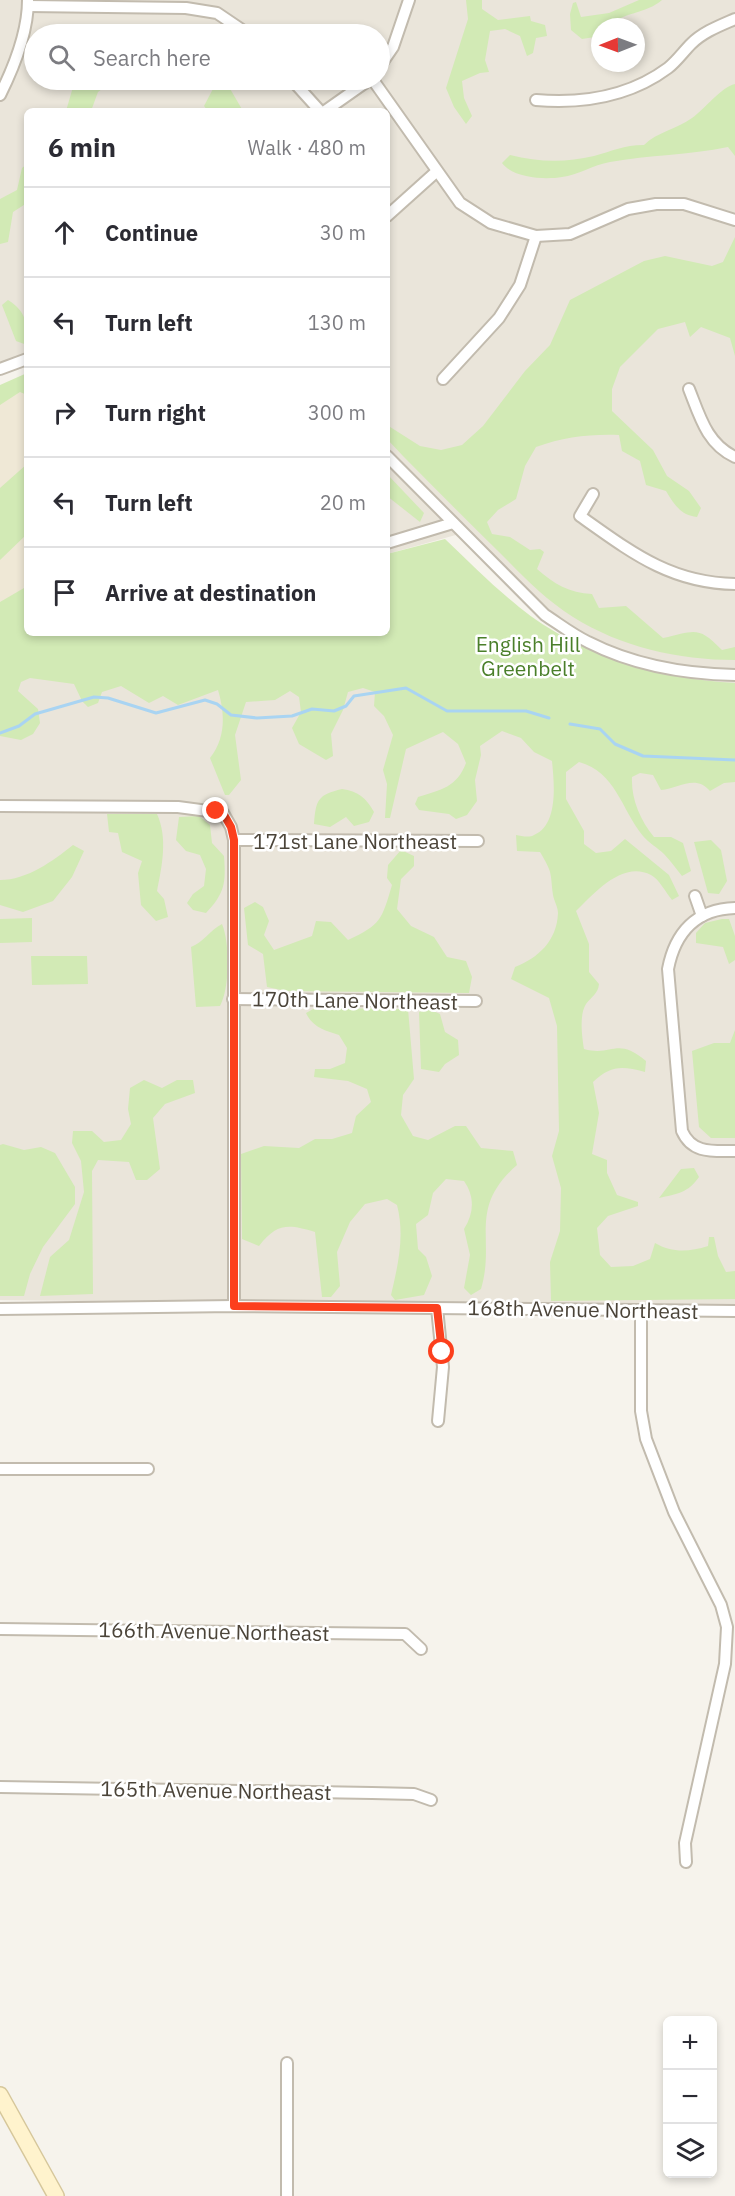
<!DOCTYPE html>
<meta charset="utf-8">
<style>
:root{--surface:#fff;--page:#f7f7f7;--text:#2b2b33;--muted:#7c7c81;--line:#e1e1e2}
body{margin:0;font-family:"IBM Plex Sans",sans-serif;background:var(--page);color:var(--text)}
.controls{position:absolute;right:18px;bottom:18px;display:grid;overflow:hidden;border-radius:9px;box-shadow:0 3px 9px #0003}
.controls button{width:54px;height:54px;display:grid;place-items:center;padding:0;border:0;border-bottom:2px solid var(--line);background:var(--surface);color:var(--text);font:30px sans-serif}
.compass{position:absolute;left:591px;top:18px;width:54px;height:54px;border-radius:50%;background:var(--surface);box-shadow:0 3px 9px #0003;rotate:269deg}
.stop{position:absolute;width:18px;height:18px;margin:-14px;border:4px solid #fc3f1d;border-radius:50%;background:#fff}
.stop.end{background:#fc3f1d;border-color:#fff;box-shadow:0 2px 6px #0008}
.list{margin:0;padding:0;list-style:none}
h2{display:flex;justify-content:space-between;align-items:center;height:78px;margin:0;padding:0 24px;font-size:26px}
h2 small{font-size:20px;font-weight:400;color:var(--muted)}
.list li{display:grid;grid-template-columns:39px 1fr auto;gap:18px;align-items:center;box-sizing:border-box;height:90px;padding:0 24px;border-top:2px solid var(--line)}
.list b{display:block;font-size:22px;white-space:nowrap}
.list em{font-size:20px;font-style:normal;color:var(--muted)}
.icon{flex:none;width:33px;height:33px;fill:none;stroke:currentColor;stroke-width:2;stroke-linecap:round;stroke-linejoin:round}
.map{position:relative;flex:none;width:735px;height:2196px;overflow:hidden}
.search{position:absolute;background:var(--surface);box-shadow:0 3px 9px #0003;left:24px;top:24px;width:366px;height:66px;display:flex;align-items:center;gap:15px;box-sizing:border-box;padding:0 21px;border-radius:33px;color:var(--muted);font-size:22px}
.panel{position:absolute;background:var(--surface);box-shadow:0 3px 9px #0003;left:24px;top:108px;width:366px;height:528px;border-radius:9px}
.map>svg:first-child{display:block}
</style>
<div class="map">
<svg width="735" height="2196" viewBox="0 0 735 2196">
<rect width="100%" height="100%" fill="#f6f3ec"/>
<!-- residential -->
<path fill="#eae5da" fill-rule="evenodd" d="M0 0H735V1309L0 1300V674L567 686 566 626 545 615 463 533 387 554V111H27V359L0 369ZM600 27H636V63H600ZM34 34H380V80H34Z"/>
<!-- education -->
<polygon fill="#efe8d6" points="27,385 27,625 0,624 0,394"/>
<!-- green -->
<g fill="#d2eab5">
<polygon points="466,0 482,0 482,9 498,20 530,16 531,21 545,25 547,36 536,38 533,53 527,56 520,36 505,29 490,31 485,60 489,72 480,73 462,81 464,98 472,116 466,124 454,107 446,88 468,19"/>
<path d="M639 0H662C646 14 622 12 607 27H600V33L595 37 582 39 571 30 570 14 573 3 576 2 581 17 609 13Z"/>
<polygon points="75,80 113,80 98,92 91,111 66,111"/>
<path d="M735 84V156L728 147C689 155 649 155 610 162 593 165 578 175 562 177 545 180 513 178 502 163L510 155C538 162 565 163 594 156 613 151 623 145 644 145 657 132 677 129 692 118 705 109 721 87 735 84Z"/>
<polygon points="215,85 229,87 243,111 208,111 204,106"/>
<polygon points="27,164 27,203 13,212 8,242 0,244 0,199 17,190 22,168"/>
<path d="M735 237V356L730 338 701 327 690 337 685 322 658 329 620 367 612 389V411L653 450 667 476 689 491 701 508 697 517C680 515 674 504 666 491L646 485 640 461 622 451 619 435C589 434 564 437 536 447L525 466 516 499 498 510 487 522 492 534 510 537 530 550 540 549 544 552 537 569C554 584 569 593 592 594L599 608 626 606 663 638C695 631 698 625 722 650L735 647V660C678 660 621 647 573 617 544 599 521 574 497 550 465 519 434 487 403 456L387 439V425L420 446 441 450 462 445 483 426 525 371 550 345 570 300 644 261 665 256 712 266 723 262Z"/>
<path d="M8 300C27 312 27 324 27 345L16 341 2 305Z"/>
<polygon points="27,373 27,395 20,392 0,405 0,385"/>
<polygon points="27,464 27,534 0,560 0,488"/>
<polygon points="387,474 424,513 420,522 387,496"/>
<path d="M445 539C469 562 493 586 519 607 580 656 658 679 735 683V782L724 783 710 791C696 774 679 788 661 790L653 775 640 773 632 777C631 799 640 820 654 837H671L683 843 691 871 682 876C676 869 671 861 664 854 658 848 649 843 643 836 621 809 616 772 579 762L566 772V799L584 831V844L596 853 611 851 625 839 669 875 679 896 672 900C666 893 659 879 651 875 622 860 594 894 576 911L589 944V972L599 984C598 994 592 996 586 1004 579 1015 582 1037 584 1049 613 1057 616 1036 646 1061L645 1072C622 1066 611 1065 593 1082L599 1113 592 1154 607 1160V1173L617 1195 638 1202V1206L608 1216 597 1228 600 1255 611 1267 633 1266 650 1259 655 1243C672 1253 689 1252 708 1246L709 1237H714L718 1256 726 1272 735 1271V1299L551 1301 550 1262 560 1231 561 1188 552 1156 559 1131 557 1026 549 998 511 979 515 967C538 958 557 941 558 913 558 907 554 901 553 895 550 871 553 874 540 852L517 851 516 835C521 836 530 838 534 835 559 825 554 782 552 761L534 752 521 738 502 731 480 746 481 755 475 780 477 801 467 815 456 819 449 814 419 810 415 804 418 797C441 790 457 787 466 763L458 744 443 732 406 749 390 818H385L387 784 383 770 393 735 384 716 374 706 375 692 363 688 348 692 343 710 331 734 333 756 326 760 299 744 292 728 301 712 299 697 290 691 275 700 246 702 235 735 241 780 229 795H225L210 758C226 738 225 713 218 690L178 705 163 696 149 703 121 686 102 692 98 703 88 707 82 701 74 684 30 678 21 682 18 691 38 709 40 723 33 734 21 740 0 736V602L24 588H27V633H387V554Z"/>
<path d="M342 789C358 791 366 798 374 812L369 822 354 826 346 817 330 827 314 824C316 799 318 795 342 789Z"/>
<path d="M107 814H157C168 838 162 866 157 891L164 899 168 917 156 921 141 905 138 873 142 861 122 852 118 833 109 832Z"/>
<path d="M199 816 210 825 212 843 224 856C226 883 225 893 206 913L193 910 187 903 193 894 204 886 206 869 200 855 186 851 176 840 179 817Z"/>
<polygon points="711,840 721,850 727,881 719,894 708,893 694,842"/>
<path d="M73 845 84 851 72 877 53 901 23 912 0 905V880C27 880 53 861 73 845Z"/>
<path d="M401 850 414 856V866L401 879 397 909 411 926 434 937 447 957 466 961 472 977 469 993 286 991 267 987 263 954 248 945 244 908 255 902 263 907 269 921 264 935 274 950 312 936 316 921 331 922 348 940C381 925 382 919 392 885L387 878 388 865Z"/>
<polygon points="32,918 32,942 0,943 0,919"/>
<polygon points="722,919 729,919 735,936 735,960 729,964 723,947 696,943 696,933 705,923"/>
<path d="M222 924C230 943 230 988 220 1006L196 1007 191 947C204 942 209 931 222 924Z"/>
<polygon points="31,956 87,956 88,984 32,985"/>
<path d="M315 1008 408 1009 414 1079 403 1095 401 1115 413 1136 428 1140 455 1126H466L481 1148 513 1151 517 1165C467 1209 496 1239 481 1289L471 1295 464 1288 470 1255 464 1229C474 1213 475 1197 464 1181L446 1179 433 1193 428 1215 416 1224 418 1249 426 1257 432 1276 424 1295 395 1300 391 1295C398 1265 405 1236 397 1205L387 1199 365 1204 350 1222 337 1252 340 1286 331 1297H322L315 1232C288 1224 277 1223 259 1246L242 1239 241 1154 264 1146 299 1148 315 1139H332L352 1133 356 1116 371 1102 367 1089 348 1081 314 1077 315 1069H330L345 1063 347 1048 339 1035C326 1031 312 1027 306 1013Z"/>
<polygon points="429,1009 440,1014 445,1032 458,1040 459,1055 445,1064 439,1072 421,1069 419,1012"/>
<polygon points="735,1030 735,1138 711,1138 699,1127 692,1051 714,1043 730,1043"/>
<polygon points="144,1080 162,1088 177,1080 193,1080 195,1093 165,1104 153,1118 160,1169 147,1180 136,1180 129,1162 98,1160 92,1171 93,1294 40,1296 50,1257 69,1240 84,1192 81,1161 72,1143 73,1131 92,1131 104,1142 121,1140 131,1124 128,1109 130,1088"/>
<polygon points="3,1144 24,1150 41,1147 55,1153 75,1187 75,1204 43,1247 30,1274 24,1296 0,1296 0,1145"/>
<path d="M694 1168 699 1177C688 1193 677 1194 659 1198L681 1169Z"/>
</g>
<g fill="none" stroke-linecap="round" stroke-linejoin="round">
<!-- stream -->
<g stroke="#a9d4f2" stroke-width="3">
<polyline points="570,724 600,729 615,744 643,756 735,760"/>
<polyline points="0,733 19,726 35,714 94,697 108,698 156,713 205,700 217,704 231,715 257,718 292,716 312,709 334,711 346,706 354,696 406,688 447,711 526,711 549,718"/>
</g>
<defs>
<g id="street">
<polyline points="28,6 186,8 217,13 248,34"/>
<polyline points="380,66 393,47 409,0"/>
<polyline points="292,80 320,111"/>
<polyline points="373,80 460,203 491,223 536,236 570,234 628,209 656,204 684,204 735,220"/>
<path d="M0 95C14 67 28 32 28 0"/>
<path d="M536 100C584 104 629 97 668 68 677 61 683 52 691 44 703 32 719 26 735 19"/>
<polyline points="325,111 369,80"/>
<polyline points="387,216 436,172"/>
<polyline points="0,369 27,359"/>
<polyline points="443,379 499,318 520,285 536,236"/>
<path d="M689 389C700 417 707 444 735 457"/>
<path d="M387 456 545 615C559 624 573 635 588 642 633 665 685 674 735 675"/>
<path d="M593 494 580 516C631 552 670 583 735 584"/>
<polyline points="387,543 453,523"/>
<polyline points="0,806 178,807 223,813 231,827 234,840 234,1306"/>
<polyline points="234,840 478,841"/>
<polyline points="695,896 702,916"/>
<path d="M735 908C696 909 675 933 668 969L682 1131C692 1154 713 1151 735 1151"/>
<polyline points="233,999 476,1001"/>
<polyline points="437,1308 443,1367 438,1421"/>
<polyline points="0,1309 234,1306 735,1311"/>
<polyline points="641,1310 641,1411 646,1439 674,1512 721,1605 727,1627 725,1664 685,1843 686,1862"/>
<polyline points="0,1469 148,1469"/>
<polyline points="0,1629 405,1634 421,1649"/>
<polyline points="0,1787 372,1793 414,1794 431,1800"/>
<polyline points="287,2063 287,2196"/>
</g>
<polyline id="secondary" points="0,2095 56,2196"/>
</defs>
<!-- street casing -->
<use href="#street" stroke="#c2bbae" stroke-width="14"/>
<!-- secondary casing -->
<use href="#secondary" stroke="#d6c79b" stroke-width="18"/>
<!-- street -->
<use href="#street" stroke="#fff" stroke-width="10"/>
<!-- secondary -->
<use href="#secondary" stroke="#fff3cd" stroke-width="15"/>
</g>
<g fill="none" stroke-linecap="round" stroke-linejoin="round">
<!-- route -->
<polyline stroke="#fc3f1d" stroke-width="8" points="216,811 223,813 231,827 234,840 234,1306 437,1308 442,1352"/>
</g>
<g text-anchor="middle" dominant-baseline="central" stroke-width="5" stroke-linejoin="round" paint-order="stroke">
<!-- park labels -->
<g font-size="21" fill="#4a7f2a" stroke="#fff">
<text x="528" y="644">English Hill<tspan x="528" dy="24">Greenbelt</tspan></text>
</g>
<!-- street labels -->
<g font-size="21" fill="#4b4439" stroke="#fff">
<text x="355" y="841">171st Lane Northeast</text>
<text transform="translate(355 1000) rotate(1)">170th Lane Northeast</text>
<text transform="translate(583 1309) rotate(1)">168th Avenue Northeast</text>
<text transform="translate(214 1631) rotate(1)">166th Avenue Northeast</text>
<text transform="translate(216 1790) rotate(1)">165th Avenue Northeast</text>
</g>
</g>
</svg>
<div class="controls">
<button>+</button>
<button>−</button>
<button><svg class="icon" aria-label="layers" viewBox="0 0 24 24"><path d="M12 4l9 5-9 5-9-5zM3 14l9 5 9-5"/></svg></button>
</div>
<svg class="compass" viewBox="-18 -18 36 36"><path d="M0-13l5 13h-10z" fill="#e53935"/><path d="M0 13l5-13h-10z" fill="#7c7c81"/></svg>
<div class="stop" style="left:442px;top:1352px"></div>
<div class="stop end" style="left:216px;top:811px"></div>
<div class="search"><svg class="icon" aria-label="search" viewBox="0 0 24 24"><circle cx="10" cy="10" r="6"/><path d="M15 15l6 6"/></svg>Search here</div>
<section class="panel">
<h2>6 min<small>Walk · 480 m</small></h2>
<ul class="list">
<li><svg class="icon" aria-label="ahead" viewBox="0 0 24 24"><path d="M12 20V5M6 11l6-6 6 6"/></svg><div><b>Continue</b></div><em>30 m</em></li>
<li><svg class="icon" aria-label="left" viewBox="0 0 24 24"><path d="M17 20v-9H6M10 6l-5 5 5 5"/></svg><div><b>Turn left</b></div><em>130 m</em></li>
<li><svg class="icon" aria-label="right" viewBox="0 0 24 24"><path d="M7 20v-9h11M14 6l5 5-5 5"/></svg><div><b>Turn right</b></div><em>300 m</em></li>
<li><svg class="icon" aria-label="left" viewBox="0 0 24 24"><path d="M17 20v-9H6M10 6l-5 5 5 5"/></svg><div><b>Turn left</b></div><em>20 m</em></li>
<li><svg class="icon" aria-label="arrive" viewBox="0 0 24 24"><path d="M6 21V4h12l-3 4 3 4H6"/></svg><div><b>Arrive at destination</b></div></li>
</ul>
</section>
</div>
